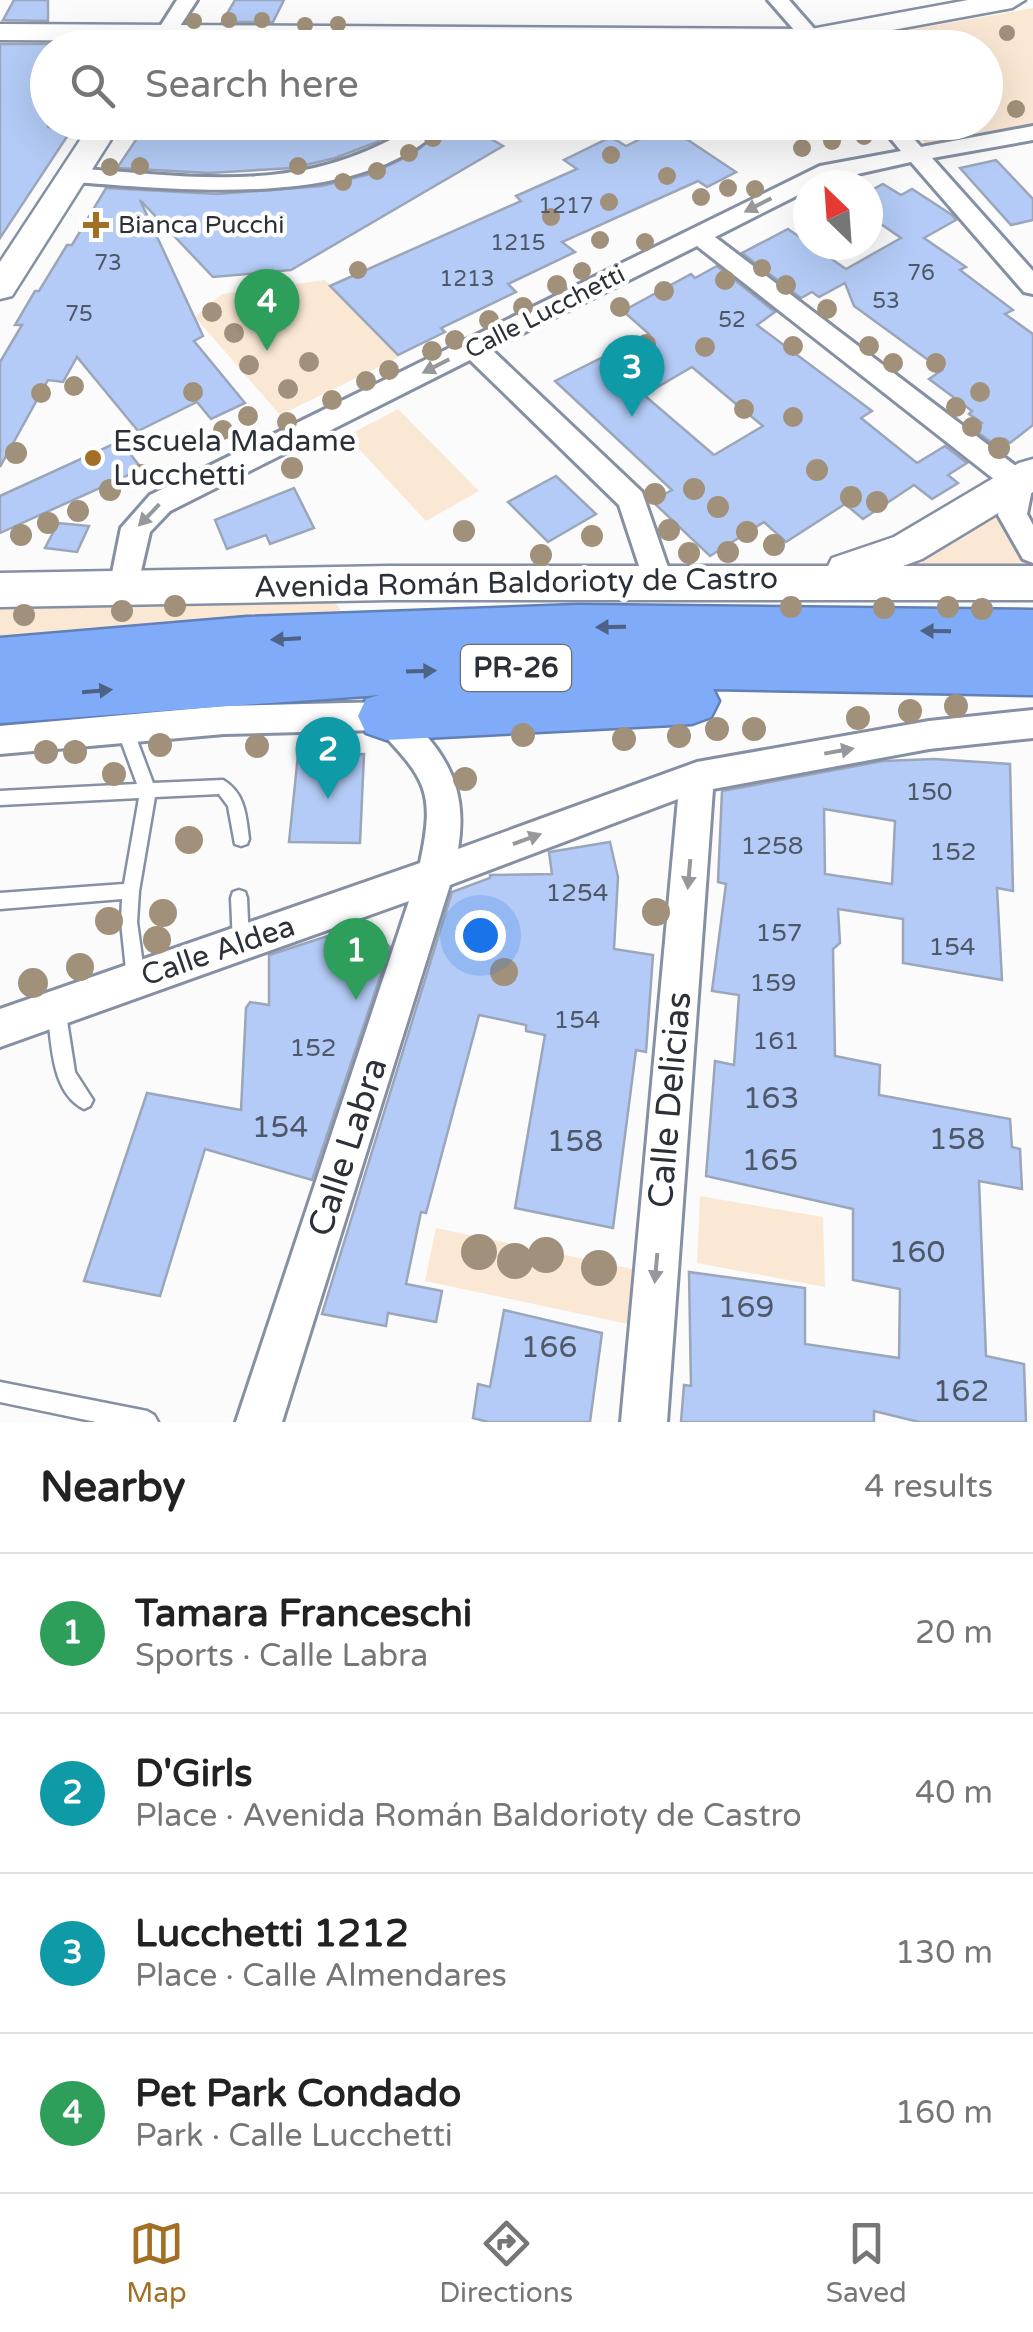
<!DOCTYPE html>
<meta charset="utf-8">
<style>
:root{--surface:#fff;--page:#f6f6f6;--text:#222;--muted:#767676;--line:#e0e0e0;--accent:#a26f25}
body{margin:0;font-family:"Varela Round",sans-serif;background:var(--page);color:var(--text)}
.compass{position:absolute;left:793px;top:170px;width:90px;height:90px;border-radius:50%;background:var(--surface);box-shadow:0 10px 40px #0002;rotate:335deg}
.you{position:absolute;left:480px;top:935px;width:35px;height:35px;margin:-25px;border:8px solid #fff;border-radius:50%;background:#1a73e8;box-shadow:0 0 0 15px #1a73e833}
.badge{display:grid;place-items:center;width:65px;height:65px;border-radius:50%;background:var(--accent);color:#fff;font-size:32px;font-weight:700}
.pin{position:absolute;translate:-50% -82px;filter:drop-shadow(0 2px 5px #0008)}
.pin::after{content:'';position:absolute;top:52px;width:35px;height:30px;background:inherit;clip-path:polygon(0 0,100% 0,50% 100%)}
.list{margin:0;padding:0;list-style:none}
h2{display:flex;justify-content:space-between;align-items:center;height:130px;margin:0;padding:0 40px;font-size:42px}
h2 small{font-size:32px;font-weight:400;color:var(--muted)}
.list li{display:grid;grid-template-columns:65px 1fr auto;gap:30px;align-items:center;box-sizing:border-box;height:160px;padding:0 40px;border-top:2px solid var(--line)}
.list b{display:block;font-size:38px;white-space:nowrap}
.list p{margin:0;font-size:32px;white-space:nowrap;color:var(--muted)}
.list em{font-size:32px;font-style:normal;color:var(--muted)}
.icon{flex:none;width:55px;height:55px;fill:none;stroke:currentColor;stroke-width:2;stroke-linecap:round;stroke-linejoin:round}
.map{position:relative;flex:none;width:1033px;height:1422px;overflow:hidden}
.search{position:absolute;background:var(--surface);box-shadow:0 10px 40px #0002;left:30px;right:30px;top:30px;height:110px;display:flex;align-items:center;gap:25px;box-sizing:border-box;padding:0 35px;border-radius:55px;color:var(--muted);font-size:38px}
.sheet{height:770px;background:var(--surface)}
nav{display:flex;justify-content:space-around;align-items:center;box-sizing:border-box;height:140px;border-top:2px solid var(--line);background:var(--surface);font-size:28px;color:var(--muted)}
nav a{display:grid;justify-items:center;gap:5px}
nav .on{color:var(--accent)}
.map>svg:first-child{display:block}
</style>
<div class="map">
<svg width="1033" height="1422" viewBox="0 0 1033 1422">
<rect width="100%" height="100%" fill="#fbfbfb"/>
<!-- green -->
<g fill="#fae8d4">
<polygon points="1033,8 1033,127 929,148 906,123 986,122 986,48 839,48 835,43"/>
<polygon points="325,280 399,357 280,415 195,317 222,294"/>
<polygon points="398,409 479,491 426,521 347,436"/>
<polygon points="997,509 1033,561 1033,567 896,564"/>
<polygon points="336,603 342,613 86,628 0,637 0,609"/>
<polygon points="700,1196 823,1217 825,1287 697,1263"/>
<polygon points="436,1228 632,1269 628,1324 425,1281"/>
</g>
<!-- building -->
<g fill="#b3cbf6" stroke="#9ba6ba" stroke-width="2.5" fill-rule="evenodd">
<polygon points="14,0 48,0 48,21 3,20"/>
<polygon points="235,0 284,0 273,22 222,22"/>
<polygon points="0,44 48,44 48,127 72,129 0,238"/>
<polygon points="148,122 412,122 377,142 335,158 293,168 209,173 117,168"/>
<polygon points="451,122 462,122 503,146 291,270 213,277 140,200 203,336 194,341 245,403 211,419 197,402 138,431 77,357 63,382 48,380 0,467 0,362 22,325 15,325 35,291 39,291 67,245 72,245 106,188 217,194 322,186 370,174 413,154"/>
<polygon points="667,126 736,172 707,187 698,181 562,242 575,252 508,284 516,292 441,328 445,332 398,355 330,286 521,201 516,196 577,169 564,160 611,137 626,146"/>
<polygon points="996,160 1033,199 1033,220 1011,225 960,168"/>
<polygon points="883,184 901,195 912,189 952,215 956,220 924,238 966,267 960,270 1013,310 1005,314 1033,334 1033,425 1010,443 1005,439 995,445 973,429 982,423 969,414 972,411 929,379 942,370 854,306 845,283 819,297 812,292 801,298 742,253 788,229 846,269 901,238 868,215 868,192"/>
<path d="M717 266 775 312 757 325 872 411 861 418 917 463 945 446 967 463 948 475 958 483 932 499 914 485 863 519 845 504 786 542 764 522 710 556 652 501 672 490 555 381 649 334 623 311 691 274 695 278ZM692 367 742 409 763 426 714 455 644 395Z"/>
<polygon points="120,441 142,469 0,533 0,496"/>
<polygon points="556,476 596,514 548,542 508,502"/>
<polygon points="294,488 314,528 270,544 266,535 227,549 215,520"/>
<polygon points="58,523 89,526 77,552 45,548"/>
<polygon points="364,754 360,843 289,842 298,755"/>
<path d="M934 759 1010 764 1013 891 997 888 1002 980 903 963V919L838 909 840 943 833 949 835 1056 880 1065 879 1095 1010 1119 1012 1147 1020 1149 1022 1189 979 1181 986 1356 1024 1364 1026 1422H919L874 1411V1422H681L684 1385 691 1386 689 1272 805 1288V1344L899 1358 900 1289 853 1280V1209L706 1176 715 1061 734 1065 739 995 712 991 726 884 718 882 722 791 883 761ZM824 809 895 821 892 884 825 874Z"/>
<polygon points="610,842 618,877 614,949 653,955 646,1052 636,1050 613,1228 515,1208 545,1035 526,1031 526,1025 479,1015 426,1213 421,1212 406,1284 442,1291 436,1322 388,1313 386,1326 322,1314 452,892 490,878 490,875 552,874 549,852"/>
<polygon points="362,925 390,947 312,1180 205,1149 160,1296 84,1281 147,1093 241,1110 246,1008 250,1002 269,1005 269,955"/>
<polygon points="504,1310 602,1333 590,1422 488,1422 473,1418 478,1384 490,1387"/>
</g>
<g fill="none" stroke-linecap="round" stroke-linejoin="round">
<defs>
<g id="lane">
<path d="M124 720 129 722 132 727 153 783 223 780C245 793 246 815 249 839L247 844 241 846 235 844 228 806 219 794 155 797 139 891 137 922 145 979 142 985 136 988 130 985 127 979 121 922 122 899 0 909V893L124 884 139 798 0 805V791L137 784 116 727 119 722Z"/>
<polygon points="239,890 245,892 247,898 249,944 247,950 241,952 235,950 233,944 231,898 233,892"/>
<path d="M56 999 62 1002 65 1008 75 1072 93 1100 90 1106 84 1109C50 1092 52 1041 47 1008L50 1002Z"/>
<polygon points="0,1382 147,1411 154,1415 158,1422 96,1422 0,1402"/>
</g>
<g id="street">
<polygon points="177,0 197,0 173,37 159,37 156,33"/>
<polygon points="768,0 789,0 831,48 810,48"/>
<path d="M421 122H447C365 212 180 189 72 182L61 175 72 168C201 177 306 197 421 122Z"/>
<polygon points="877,122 899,122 921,147 1033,126 1033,140 932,158 1033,271 1033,294 1024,292 911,162 808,185 808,190 715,237 1029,476 1033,484 1027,514 1033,525 1033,563 1023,559 998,515 1004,487 697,246 491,349 642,492 673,582 669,590 658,594 647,590 619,505 470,360 170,511 150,532 135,597 124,600 113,597 109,588 121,528 150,495 820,166 901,151"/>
<path d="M386 702C402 708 412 720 423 732 455 767 466 802 458 849L697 762 929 721 1033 710V738L929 749 713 789 667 1422H621L678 799 450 885 282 1422H236L409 901 0 1047V1009L420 863C435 793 427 780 379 730L224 734 0 754V726L224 706Z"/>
</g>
<g id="secondary">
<polygon points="968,0 1025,0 1012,8 811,45 0,40 0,24 811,29"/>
<polygon points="92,122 122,122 12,296 0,299 0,262"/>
<polygon points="1033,459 1033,492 922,559 903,566 1033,566 1033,600 390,600 0,607 0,573 390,566 828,566 832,558 894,537 1019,463"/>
</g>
<polygon id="highway" points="578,605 1033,610 1033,695 713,689 719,701 711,717 692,724 386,740 366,733 358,716 366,699 379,695 0,723 0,638 247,617"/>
</defs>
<!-- lane casing -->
<use href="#lane" stroke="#8590a4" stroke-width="5"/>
<!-- street casing -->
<use href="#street" stroke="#8590a4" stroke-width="6"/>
<!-- secondary casing -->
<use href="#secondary" stroke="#8590a4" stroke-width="5"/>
<!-- highway casing -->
<use href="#highway" stroke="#6280b5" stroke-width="5"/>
<!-- lane -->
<use href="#lane" fill="#fff" fill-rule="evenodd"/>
<!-- street -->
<use href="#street" fill="#fff" fill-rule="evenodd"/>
<!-- secondary -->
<use href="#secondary" fill="#fff" fill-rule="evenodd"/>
<!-- highway -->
<use href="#highway" fill="#7fabf8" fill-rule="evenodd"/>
</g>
<!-- trees -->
<g fill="#a1917b">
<circle cx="229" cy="20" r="8"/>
<circle cx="262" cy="20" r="8"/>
<circle cx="194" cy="21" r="8"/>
<circle cx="338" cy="24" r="8"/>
<circle cx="305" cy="25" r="8"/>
<circle cx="1007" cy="33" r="8"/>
<circle cx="1016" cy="109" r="9"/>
<circle cx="864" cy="136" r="9"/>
<circle cx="433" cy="138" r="9"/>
<circle cx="832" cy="141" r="9"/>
<circle cx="802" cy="148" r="9"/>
<circle cx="409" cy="153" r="9"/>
<circle cx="611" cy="155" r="9"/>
<circle cx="140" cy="166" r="9"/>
<circle cx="298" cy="166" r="9"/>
<circle cx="110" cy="167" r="9"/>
<circle cx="377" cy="171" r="9"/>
<circle cx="667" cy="176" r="9"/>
<circle cx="343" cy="182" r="9"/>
<circle cx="728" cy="188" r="9"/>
<circle cx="755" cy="189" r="9"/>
<circle cx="701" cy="197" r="9"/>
<circle cx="609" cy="202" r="9"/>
<circle cx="551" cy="217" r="9"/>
<circle cx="600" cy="240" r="9"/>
<circle cx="645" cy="242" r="9"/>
<circle cx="762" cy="268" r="9"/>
<circle cx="358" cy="270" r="9"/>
<circle cx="582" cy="271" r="9"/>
<circle cx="725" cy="280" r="10"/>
<circle cx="557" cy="285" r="10"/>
<circle cx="786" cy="285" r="10"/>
<circle cx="664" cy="291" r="10"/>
<circle cx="523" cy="307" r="10"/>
<circle cx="620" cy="307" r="10"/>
<circle cx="827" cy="309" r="10"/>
<circle cx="212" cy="312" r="10"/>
<circle cx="489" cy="320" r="10"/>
<circle cx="234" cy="333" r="10"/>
<circle cx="455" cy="340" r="10"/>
<circle cx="646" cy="344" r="10"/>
<circle cx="793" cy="346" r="10"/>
<circle cx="869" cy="346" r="10"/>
<circle cx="705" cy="347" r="10"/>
<circle cx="432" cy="351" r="10"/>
<circle cx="309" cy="362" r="10"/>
<circle cx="893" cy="363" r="10"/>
<circle cx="936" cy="363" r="10"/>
<circle cx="249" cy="365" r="10"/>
<circle cx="389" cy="370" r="10"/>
<circle cx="366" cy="381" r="10"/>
<circle cx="74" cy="386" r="10"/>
<circle cx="288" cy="389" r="10"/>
<circle cx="193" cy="392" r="10"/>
<circle cx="980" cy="392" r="10"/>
<circle cx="41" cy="393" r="10"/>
<circle cx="332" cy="400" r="10"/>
<circle cx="956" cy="407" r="10"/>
<circle cx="744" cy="409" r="10"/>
<circle cx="248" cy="416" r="10"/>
<circle cx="793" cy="417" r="10"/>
<circle cx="287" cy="422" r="10"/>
<circle cx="972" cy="427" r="10"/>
<circle cx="223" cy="430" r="10"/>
<circle cx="999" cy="448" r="11"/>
<circle cx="16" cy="453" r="11"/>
<circle cx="292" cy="468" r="11"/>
<circle cx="817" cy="470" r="11"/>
<circle cx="141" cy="475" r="11"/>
<circle cx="694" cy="489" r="11"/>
<circle cx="110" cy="490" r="11"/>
<circle cx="655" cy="494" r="11"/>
<circle cx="851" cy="497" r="11"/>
<circle cx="877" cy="502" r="11"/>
<circle cx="718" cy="507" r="11"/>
<circle cx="78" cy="511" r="11"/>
<circle cx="48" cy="523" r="11"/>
<circle cx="669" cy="530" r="11"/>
<circle cx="464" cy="531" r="11"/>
<circle cx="747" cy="532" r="11"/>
<circle cx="21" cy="535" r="11"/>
<circle cx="592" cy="536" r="11"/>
<circle cx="774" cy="545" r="11"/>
<circle cx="728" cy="552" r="11"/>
<circle cx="689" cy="553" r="11"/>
<circle cx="541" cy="555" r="11"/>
<circle cx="175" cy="606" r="11"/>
<circle cx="791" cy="607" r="11"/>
<circle cx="948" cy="607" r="11"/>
<circle cx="884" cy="608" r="11"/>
<circle cx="982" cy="609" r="11"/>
<circle cx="122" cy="611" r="11"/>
<circle cx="24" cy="615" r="11"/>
<circle cx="956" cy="706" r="12"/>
<circle cx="910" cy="711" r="12"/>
<circle cx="858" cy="718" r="12"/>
<circle cx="717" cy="729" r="12"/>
<circle cx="754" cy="729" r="12"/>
<circle cx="523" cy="735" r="12"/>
<circle cx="679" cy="736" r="12"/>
<circle cx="624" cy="739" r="12"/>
<circle cx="160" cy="745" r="12"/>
<circle cx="257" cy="746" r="12"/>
<circle cx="46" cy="752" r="12"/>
<circle cx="75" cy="752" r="12"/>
<circle cx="114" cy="774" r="12"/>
<circle cx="465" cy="779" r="12"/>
<circle cx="189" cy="840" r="14"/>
<circle cx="656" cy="912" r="14"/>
<circle cx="163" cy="913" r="14"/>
<circle cx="109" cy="921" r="14"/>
<circle cx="157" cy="940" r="14"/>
<circle cx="80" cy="967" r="14"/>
<circle cx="504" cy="972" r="14"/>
<circle cx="33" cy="983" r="15"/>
<circle cx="479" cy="1252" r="18"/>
<circle cx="546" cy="1255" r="18"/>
<circle cx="515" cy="1261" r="18"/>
<circle cx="599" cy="1268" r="18"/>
</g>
<!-- one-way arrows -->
<defs><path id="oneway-solid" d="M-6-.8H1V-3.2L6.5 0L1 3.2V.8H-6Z" transform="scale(2.5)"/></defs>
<g fill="#96989c">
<use href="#oneway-solid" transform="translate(758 205) rotate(153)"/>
<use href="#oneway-solid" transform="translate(436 366) rotate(153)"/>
<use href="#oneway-solid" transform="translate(149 515) rotate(134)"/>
<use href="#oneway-solid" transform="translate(839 751) rotate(-10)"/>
<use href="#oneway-solid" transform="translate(527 839) rotate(-20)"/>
<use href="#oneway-solid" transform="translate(689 874) rotate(95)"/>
<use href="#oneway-solid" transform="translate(656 1268) rotate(95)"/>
</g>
<g fill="#4d6285">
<use href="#oneway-solid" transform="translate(611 627) rotate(179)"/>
<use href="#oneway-solid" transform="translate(936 631) rotate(-179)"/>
<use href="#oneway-solid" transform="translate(286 639) rotate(177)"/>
<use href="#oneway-solid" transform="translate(421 671) rotate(-2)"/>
<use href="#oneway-solid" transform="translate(97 691) rotate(-5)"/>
</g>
<!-- markers -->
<g fill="#a26f25" stroke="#fff" stroke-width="4">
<path d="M91 210h10v10h10v10h-10v10h-10v-10h-10v-10h10z"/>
<circle cx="93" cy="458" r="10"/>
</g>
<g text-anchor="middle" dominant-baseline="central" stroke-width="9" stroke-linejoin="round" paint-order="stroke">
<!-- far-number labels -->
<g font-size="22" fill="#4e5868">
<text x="566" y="206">1217</text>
<text x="518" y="243">1215</text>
<text x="108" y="263">73</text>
<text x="921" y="273">76</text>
<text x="467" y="279">1213</text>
<text x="886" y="301">53</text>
<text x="79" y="314">75</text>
<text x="732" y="320">52</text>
</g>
<!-- far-poi labels -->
<g font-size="25" fill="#2c3139" stroke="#fff" text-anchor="start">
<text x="118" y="225">Bianca Pucchi</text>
</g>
<!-- far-street labels -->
<g font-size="25" fill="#2c3139" stroke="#fff">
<text transform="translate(545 312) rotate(-27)">Calle Lucchetti</text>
</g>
<!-- number labels -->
<g font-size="25" fill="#4e5868">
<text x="929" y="792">150</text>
<text x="772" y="846">1258</text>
<text x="953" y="852">152</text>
<text x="577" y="893">1254</text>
<text x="779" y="933">157</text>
<text x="952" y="947">154</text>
<text x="773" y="983">159</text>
<text x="577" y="1020">154</text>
<text x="776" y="1041">161</text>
<text x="313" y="1048">152</text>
</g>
<!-- shield labels -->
<rect fill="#fff" stroke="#6b6f74" stroke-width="2.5" x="461" y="645" width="110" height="46" rx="8"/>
<g font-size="28" font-weight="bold" fill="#2c3139">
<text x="516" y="668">PR-26</text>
</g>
<!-- poi labels -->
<g font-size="30" fill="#2c3139" stroke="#fff" text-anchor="start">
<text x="113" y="441">Escuela Madame<tspan x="113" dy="34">Lucchetti</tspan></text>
</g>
<!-- street labels -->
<g font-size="30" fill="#2c3139" stroke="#fff">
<text transform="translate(516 583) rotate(-1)">Avenida Román Baldorioty de Castro</text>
<text transform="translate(218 951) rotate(-19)">Calle Aldea</text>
</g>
<!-- near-number labels -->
<g font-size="30" fill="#4e5868">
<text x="771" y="1098">163</text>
<text x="280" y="1127">154</text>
<text x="957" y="1139">158</text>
<text x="575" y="1141">158</text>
<text x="770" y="1160">165</text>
<text x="917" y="1252">160</text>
<text x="746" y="1307">169</text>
<text x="549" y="1347">166</text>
<text x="961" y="1391">162</text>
</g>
<!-- near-street labels -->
<g font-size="35" fill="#2c3139" stroke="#fff">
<text transform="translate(670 1100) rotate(-85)">Calle Delicias</text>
<text transform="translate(348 1147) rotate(-72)">Calle Labra</text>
</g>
</g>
</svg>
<svg class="compass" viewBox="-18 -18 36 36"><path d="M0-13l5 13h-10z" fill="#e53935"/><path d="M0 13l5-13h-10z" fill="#767676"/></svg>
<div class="you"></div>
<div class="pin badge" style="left:356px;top:1000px;background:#2e9e5b">1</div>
<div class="pin badge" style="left:328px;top:799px;background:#0f9aa8">2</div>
<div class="pin badge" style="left:632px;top:417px;background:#0f9aa8">3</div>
<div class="pin badge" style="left:267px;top:351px;background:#2e9e5b">4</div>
<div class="search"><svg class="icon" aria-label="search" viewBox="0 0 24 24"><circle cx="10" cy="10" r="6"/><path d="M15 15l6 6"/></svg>Search here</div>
</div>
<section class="sheet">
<h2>Nearby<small>4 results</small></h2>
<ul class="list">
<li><span class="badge" style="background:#2e9e5b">1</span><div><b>Tamara Franceschi</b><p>Sports · Calle Labra</p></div><em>20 m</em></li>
<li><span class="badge" style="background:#0f9aa8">2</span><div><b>D'Girls</b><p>Place · Avenida Román Baldorioty de Castro</p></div><em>40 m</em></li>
<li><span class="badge" style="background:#0f9aa8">3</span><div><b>Lucchetti 1212</b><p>Place · Calle Almendares</p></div><em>130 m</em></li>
<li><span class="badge" style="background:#2e9e5b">4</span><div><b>Pet Park Condado</b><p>Park · Calle Lucchetti</p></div><em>160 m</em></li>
</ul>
</section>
<nav>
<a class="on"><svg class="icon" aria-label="map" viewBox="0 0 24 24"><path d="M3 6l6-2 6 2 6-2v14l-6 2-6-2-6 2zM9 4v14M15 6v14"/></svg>Map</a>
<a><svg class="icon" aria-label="directions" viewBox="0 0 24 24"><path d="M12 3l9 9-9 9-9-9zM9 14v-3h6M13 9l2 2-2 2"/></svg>Directions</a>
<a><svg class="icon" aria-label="saved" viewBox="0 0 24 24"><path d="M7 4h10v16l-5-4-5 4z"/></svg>Saved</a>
</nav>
